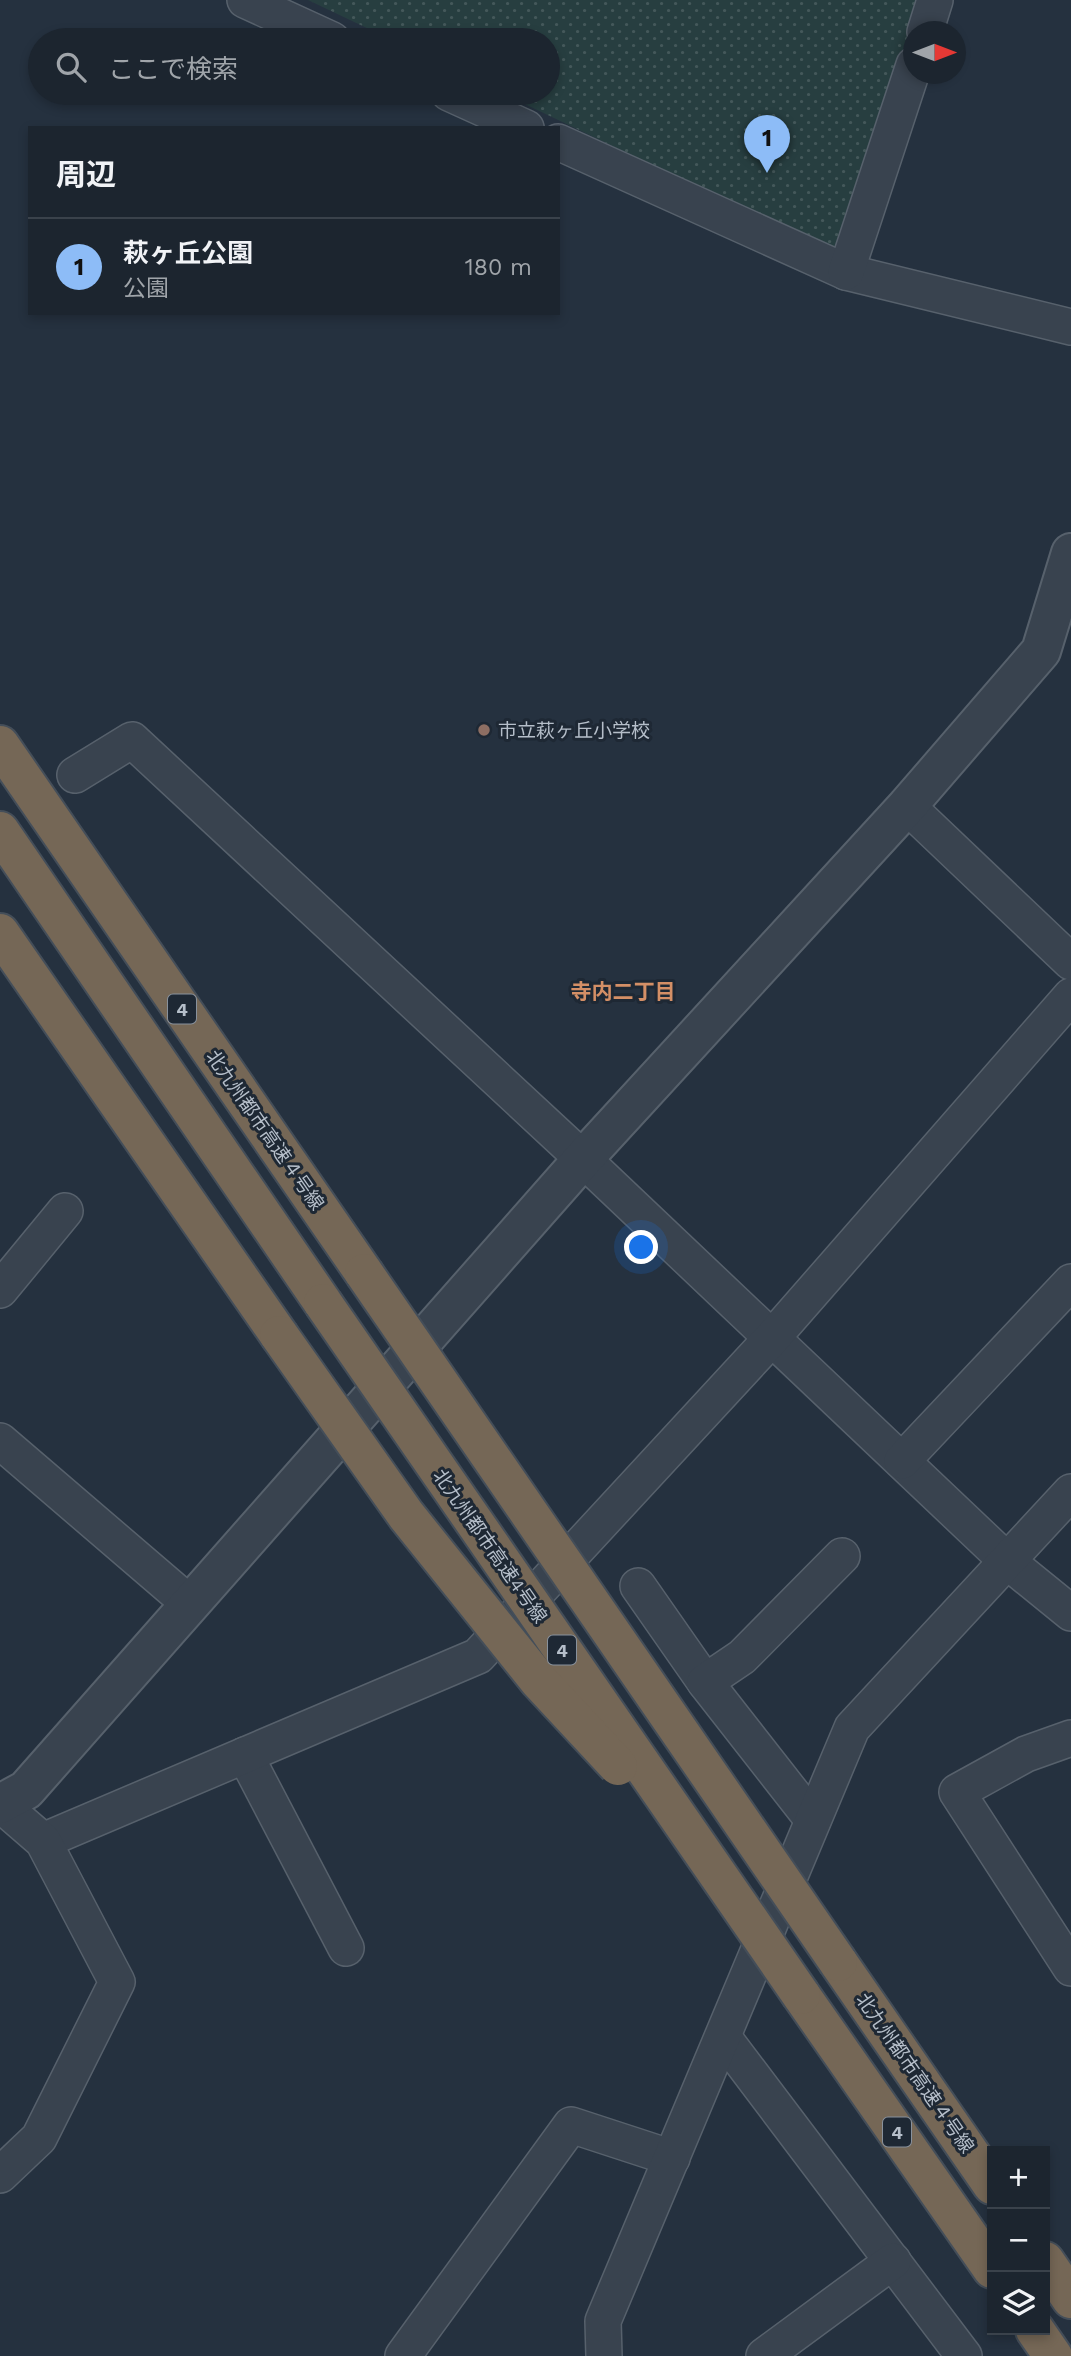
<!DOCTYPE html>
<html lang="ja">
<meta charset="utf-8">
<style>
:root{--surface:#1c252f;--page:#252d37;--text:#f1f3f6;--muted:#a0a5aa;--line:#3a424b;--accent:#8dbcf7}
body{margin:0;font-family:"Work Sans","Noto Sans JP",sans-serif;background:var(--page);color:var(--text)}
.controls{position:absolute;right:21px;bottom:21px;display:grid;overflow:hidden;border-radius:0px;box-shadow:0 4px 10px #0003}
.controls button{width:63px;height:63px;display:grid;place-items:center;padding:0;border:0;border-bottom:2px solid var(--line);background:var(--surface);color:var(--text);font:35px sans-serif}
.compass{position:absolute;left:903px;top:21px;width:63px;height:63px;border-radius:50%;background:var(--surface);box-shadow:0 4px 10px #0003;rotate:90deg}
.you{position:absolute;left:642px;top:1248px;width:24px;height:24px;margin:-18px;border:5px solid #fff;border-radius:50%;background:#1a73e8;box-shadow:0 0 0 10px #1a73e833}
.badge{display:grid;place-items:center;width:46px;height:46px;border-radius:50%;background:var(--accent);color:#111;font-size:23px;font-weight:700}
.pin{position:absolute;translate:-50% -58px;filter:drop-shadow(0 2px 4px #0008)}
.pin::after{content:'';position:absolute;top:37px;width:24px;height:21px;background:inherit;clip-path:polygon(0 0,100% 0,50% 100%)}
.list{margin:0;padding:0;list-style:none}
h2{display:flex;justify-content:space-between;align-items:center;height:91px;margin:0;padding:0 28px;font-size:30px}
h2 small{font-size:23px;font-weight:400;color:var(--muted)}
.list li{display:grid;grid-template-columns:46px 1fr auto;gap:21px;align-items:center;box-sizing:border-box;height:98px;padding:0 28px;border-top:2px solid var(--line)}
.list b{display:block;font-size:26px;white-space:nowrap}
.list p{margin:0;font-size:23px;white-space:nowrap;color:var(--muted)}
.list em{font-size:23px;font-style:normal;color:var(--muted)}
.icon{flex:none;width:38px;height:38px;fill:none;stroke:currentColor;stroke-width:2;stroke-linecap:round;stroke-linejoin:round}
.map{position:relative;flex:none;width:1071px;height:2356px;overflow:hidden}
.search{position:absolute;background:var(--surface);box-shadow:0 4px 10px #0003;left:28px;top:28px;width:532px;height:77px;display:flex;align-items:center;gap:18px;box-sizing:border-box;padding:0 24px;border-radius:38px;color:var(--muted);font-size:26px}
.panel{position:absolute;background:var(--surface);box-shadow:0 4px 10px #0003;left:28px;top:126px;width:532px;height:189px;border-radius:0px}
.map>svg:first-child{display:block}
</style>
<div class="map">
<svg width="1071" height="2356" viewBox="0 0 1071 2356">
<defs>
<pattern id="park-dots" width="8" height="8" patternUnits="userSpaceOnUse" patternTransform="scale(1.75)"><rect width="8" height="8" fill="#273e40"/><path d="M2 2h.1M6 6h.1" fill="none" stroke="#44585a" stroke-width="1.8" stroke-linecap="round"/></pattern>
</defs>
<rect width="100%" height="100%" fill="#25313f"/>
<!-- park -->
<polygon fill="url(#park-dots)" points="308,0 920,0 838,254 502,93 548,93 548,40 392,40"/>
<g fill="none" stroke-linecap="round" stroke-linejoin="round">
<defs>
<g id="minor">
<polyline points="245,0 332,40"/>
<polyline points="925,32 935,0"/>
<polyline points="449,93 526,128"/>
<polyline points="558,142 846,272 1071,327"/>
<polyline points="846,272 914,65"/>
<polyline points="75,775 132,740 583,1159 1007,1561 1071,1613"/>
<polyline points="907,806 1071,962"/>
<polyline points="0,1290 65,1211"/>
<polyline points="0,1441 190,1604"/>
<polyline points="902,1461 1071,1282"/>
<polyline points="638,1586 705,1682"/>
<polyline points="1071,1738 1026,1754 957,1792 1071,1968"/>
<polyline points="245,1755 346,1948"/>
<polyline points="813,1820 705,1682 742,1657 842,1556"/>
<polyline points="43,1841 478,1656 772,1338 1071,996"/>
<polyline points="723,2037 964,2356"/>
<polyline points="0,2175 39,2138 117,1982 43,1841 0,1804"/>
<polyline points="403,2356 571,2125 672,2158"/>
<polyline points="604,2356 603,2321 852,1728 1071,1492"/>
<polyline points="764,2356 893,2261"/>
</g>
<polyline id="tertiary" points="0,1804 26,1790 583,1159 907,806 1041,651 1071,553"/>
<g id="motorway">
<polyline points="0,745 364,1273"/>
<polyline points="0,831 323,1303"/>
<polyline points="0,933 279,1335"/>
<polyline points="838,1962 992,2185"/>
<polyline points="801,1995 992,2269"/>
<polyline points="1045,2261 1071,2299"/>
<polyline points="1035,2330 1053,2356"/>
</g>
</defs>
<!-- minor casing -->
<use href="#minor" stroke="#57616c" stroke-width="38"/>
<!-- tertiary casing -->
<use href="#tertiary" stroke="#57616c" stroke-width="42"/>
<!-- motorway casing -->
<use href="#motorway" stroke="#444e59" stroke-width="42"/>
<!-- minor -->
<use href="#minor" stroke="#39434f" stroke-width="35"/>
<!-- tertiary -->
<use href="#tertiary" stroke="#39434f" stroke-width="38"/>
<!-- motorway -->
<use href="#motorway" stroke="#756756" stroke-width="38"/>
<defs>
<g id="motorway-bridge">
<polyline points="364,1273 838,1962"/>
<polyline points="323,1303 801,1995"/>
<polyline points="279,1335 406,1515 539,1681 618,1766"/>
</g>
</defs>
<!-- motorway-bridge casing -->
<use href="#motorway-bridge" stroke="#444e59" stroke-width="42" stroke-linecap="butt"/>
<!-- motorway-bridge -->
<use href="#motorway-bridge" stroke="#756756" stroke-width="38"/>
</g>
<!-- markers -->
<circle fill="#8d6e63" stroke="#1e2834" stroke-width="2.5" cx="484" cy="730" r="7"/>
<g text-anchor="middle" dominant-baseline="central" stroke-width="6" stroke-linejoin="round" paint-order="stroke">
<!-- shield labels -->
<g fill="#1e2834" stroke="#88919c" stroke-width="2">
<rect x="168" y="994.5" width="28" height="29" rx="5"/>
<rect x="548" y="1635.5" width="28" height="29" rx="5"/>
<rect x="883" y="2117.5" width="28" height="29" rx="5"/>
</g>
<g font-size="18" font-weight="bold" fill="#b5bec9">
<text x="182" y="1009">4</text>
<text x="562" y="1650">4</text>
<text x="897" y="2132">4</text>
</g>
<!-- poi labels -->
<g font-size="19" fill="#b5bec9" stroke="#1e2834" text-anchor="start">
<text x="498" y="730">市立萩ヶ丘小学校</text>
</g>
<!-- street labels -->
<g font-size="19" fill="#b5bec9" stroke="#1e2834">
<text transform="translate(265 1130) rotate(55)">北九州都市高速４号線</text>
<text transform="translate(490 1546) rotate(55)">北九州都市高速4号線</text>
<text transform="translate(915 2073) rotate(55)">北九州都市高速４号線</text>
</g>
<!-- neighbourhood labels -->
<g font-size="21" font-weight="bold" fill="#d48f66" stroke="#1e2834">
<text x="623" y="991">寺内二丁目</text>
</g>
</g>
</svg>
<div class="controls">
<button>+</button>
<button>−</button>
<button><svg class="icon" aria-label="layers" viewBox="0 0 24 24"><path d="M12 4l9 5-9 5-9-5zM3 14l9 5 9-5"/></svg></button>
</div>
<svg class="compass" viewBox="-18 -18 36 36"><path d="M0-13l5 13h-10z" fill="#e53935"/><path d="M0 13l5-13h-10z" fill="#a0a5aa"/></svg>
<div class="you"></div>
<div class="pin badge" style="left:767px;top:173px">1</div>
<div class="search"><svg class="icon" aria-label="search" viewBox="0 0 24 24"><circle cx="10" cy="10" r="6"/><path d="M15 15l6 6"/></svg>ここで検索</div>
<section class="panel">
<h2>周辺<small></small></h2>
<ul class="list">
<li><span class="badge">1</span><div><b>萩ヶ丘公園</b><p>公園</p></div><em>180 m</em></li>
</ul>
</section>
</div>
